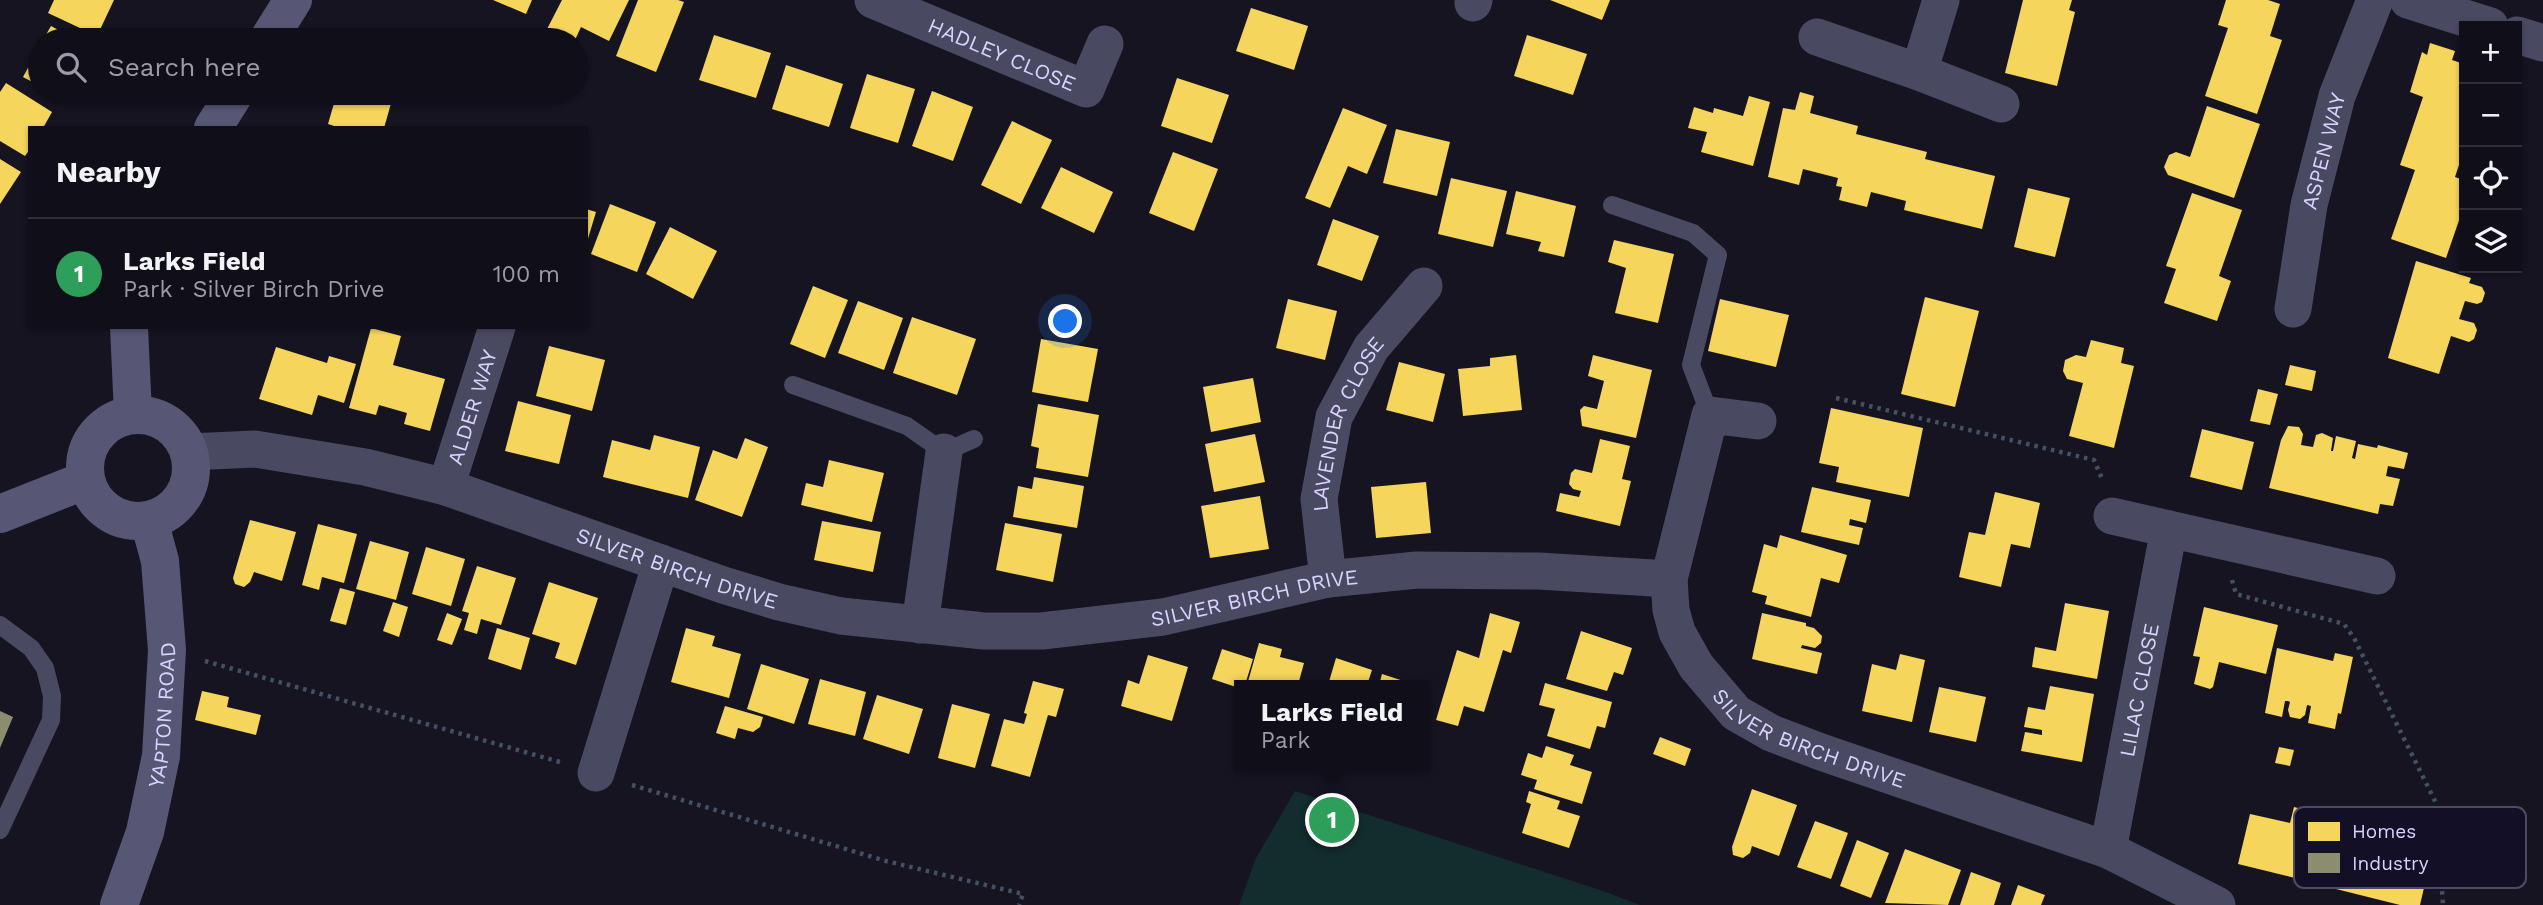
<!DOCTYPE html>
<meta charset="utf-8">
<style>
:root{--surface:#100f19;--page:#191822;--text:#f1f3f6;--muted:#9c9ca2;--line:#302f38;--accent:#0b8043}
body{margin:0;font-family:"Work Sans",sans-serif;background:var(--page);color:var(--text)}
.controls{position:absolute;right:21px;top:21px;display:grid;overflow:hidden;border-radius:0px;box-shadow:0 2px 5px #0004}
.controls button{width:63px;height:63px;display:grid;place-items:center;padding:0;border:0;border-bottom:2px solid var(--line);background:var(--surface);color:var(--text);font:35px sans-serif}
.you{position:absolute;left:1066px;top:322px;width:24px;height:24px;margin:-18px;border:5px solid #fff;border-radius:50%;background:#1a73e8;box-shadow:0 0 0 10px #1a73e833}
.badge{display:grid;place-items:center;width:46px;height:46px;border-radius:50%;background:var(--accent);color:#fff;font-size:23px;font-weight:700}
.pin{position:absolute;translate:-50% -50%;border:4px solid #fff;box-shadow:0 2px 7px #0006}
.popup{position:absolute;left:1234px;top:680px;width:196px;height:91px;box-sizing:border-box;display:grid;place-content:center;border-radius:0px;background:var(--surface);filter:drop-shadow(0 2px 5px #0005);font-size:23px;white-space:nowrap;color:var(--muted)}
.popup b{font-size:26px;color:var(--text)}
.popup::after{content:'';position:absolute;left:50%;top:100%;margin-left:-14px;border:14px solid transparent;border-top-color:var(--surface)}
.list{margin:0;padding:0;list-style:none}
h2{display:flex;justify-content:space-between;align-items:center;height:91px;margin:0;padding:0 28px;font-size:30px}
h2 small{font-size:23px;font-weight:400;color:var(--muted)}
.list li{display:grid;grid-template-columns:46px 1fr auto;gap:21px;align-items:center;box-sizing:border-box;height:112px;padding:0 28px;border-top:2px solid var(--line)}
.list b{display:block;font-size:26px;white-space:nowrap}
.list p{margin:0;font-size:23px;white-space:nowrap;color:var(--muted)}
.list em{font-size:23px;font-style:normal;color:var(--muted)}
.icon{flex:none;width:38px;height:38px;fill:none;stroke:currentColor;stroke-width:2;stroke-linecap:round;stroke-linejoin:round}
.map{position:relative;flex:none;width:2543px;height:905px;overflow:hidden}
.search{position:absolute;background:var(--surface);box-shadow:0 2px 5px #0004;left:28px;top:28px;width:560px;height:77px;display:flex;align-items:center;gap:18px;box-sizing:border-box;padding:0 24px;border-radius:38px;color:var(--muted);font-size:26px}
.panel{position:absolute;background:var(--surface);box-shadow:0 2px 5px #0004;left:28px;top:126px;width:560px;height:203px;border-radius:0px}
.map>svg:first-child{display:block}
</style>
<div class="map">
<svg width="2543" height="905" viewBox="0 0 2543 905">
<rect width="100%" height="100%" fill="#161421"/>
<!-- green -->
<polygon fill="#132c2d" points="1295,791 1603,891 1640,905 1239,905 1256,858"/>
<!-- homes -->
<g fill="#f6d55c">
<polygon points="54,0 114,0 97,36 48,13"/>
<polygon points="493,0 532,0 526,14"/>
<polygon points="562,0 629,0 609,41 581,27 575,40 565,40 546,31"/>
<polygon points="638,0 678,0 684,2 656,72 616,56"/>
<polygon points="1550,0 1610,0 1602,20"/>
<polygon points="2023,0 2072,0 2069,10 2075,12 2057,86 2005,73"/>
<polygon points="2226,0 2268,0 2280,4 2270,36 2282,40 2257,114 2205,96 2228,28 2218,25"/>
<polygon points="1251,8 1308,26 1294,70 1236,51"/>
<polygon points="51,26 77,40 43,40"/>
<polygon points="714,35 771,53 756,98 699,80"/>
<polygon points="1527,35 1587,54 1573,95 1514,76"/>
<polygon points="2430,43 2455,51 2452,60 2464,64 2464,150 2455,177 2464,180 2464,206 2446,258 2391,239 2415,170 2400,165 2423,97 2410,92 2422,52 2427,55"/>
<polygon points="40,46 40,86 23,77"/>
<polygon points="786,65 843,84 829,127 772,109"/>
<polygon points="867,74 915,89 898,143 850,128"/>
<polygon points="1177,78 1229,95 1212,143 1161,126"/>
<polygon points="6,83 52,112 43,128 30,128 30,149 25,156 0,141 0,92"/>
<polygon points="932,91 973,107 953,161 912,146"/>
<polygon points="1800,92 1814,96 1810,113 1858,126 1856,134 1927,152 1925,159 1995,176 1982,229 1904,210 1906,201 1871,192 1867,207 1839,200 1842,187 1836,186 1838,178 1803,169 1799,185 1768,177 1783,108 1795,110"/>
<polygon points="337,93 394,93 384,128 340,128 328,124"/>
<polygon points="1749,96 1770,102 1753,166 1701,152 1707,132 1688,128 1694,107 1713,113 1714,108 1743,116"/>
<polygon points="2207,106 2260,124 2234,198 2168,175 2164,167 2169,155 2176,152 2190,157"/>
<polygon points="1343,108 1387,125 1367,174 1348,166 1330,208 1305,198"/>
<polygon points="1012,121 1052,140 1021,204 981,185"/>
<polygon points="1396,129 1450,142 1437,196 1383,183"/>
<polygon points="1173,152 1218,169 1194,231 1149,213"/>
<polygon points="0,159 21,172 0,204"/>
<polygon points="1061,167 1113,192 1094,233 1041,208"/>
<polygon points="1451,178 1507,191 1493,247 1438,234"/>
<polygon points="2028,188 2070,198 2055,257 2014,247"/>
<polygon points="1516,191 1576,206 1564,257 1538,251 1541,242 1506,234"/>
<polygon points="2192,193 2242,210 2219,276 2231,281 2217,321 2164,303 2176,269 2166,266"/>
<polygon points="610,204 656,222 637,272 591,254"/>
<polygon points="586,209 596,212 587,242 586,242"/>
<polygon points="1333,219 1379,236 1362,281 1317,265"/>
<polygon points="670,227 717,251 693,299 646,274"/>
<polygon points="1614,240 1674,254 1658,323 1615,313 1626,268 1608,262"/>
<polygon points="2416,261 2471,278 2469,283 2482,287 2485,293 2482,302 2477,304 2465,301 2459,319 2474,323 2477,330 2474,339 2469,342 2451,336 2439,374 2388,358"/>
<polygon points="813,286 848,300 825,358 790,344"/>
<polygon points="1925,297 1979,311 1955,407 1901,394"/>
<polygon points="1288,299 1337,311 1325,360 1276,348"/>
<polygon points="1720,299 1789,315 1776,367 1708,351"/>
<polygon points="858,301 903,318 884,370 838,353"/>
<polygon points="912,317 976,339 957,395 893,373"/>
<polygon points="371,328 401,336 393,365 445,379 430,431 404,424 407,413 379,405 376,415 349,408"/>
<polygon points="1041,339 1098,349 1088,402 1032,392"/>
<polygon points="2091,340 2124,348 2121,363 2134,366 2114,448 2069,436 2083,383 2067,379 2063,371 2065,360 2076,355 2086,357"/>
<polygon points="549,346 605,360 592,411 536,396"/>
<polygon points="276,347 327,363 329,356 356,364 344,403 318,395 312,415 259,399"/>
<polygon points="1516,355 1522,410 1463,416 1458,369 1490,366 1490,358"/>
<polygon points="1593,355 1652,370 1636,438 1582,426 1580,410 1584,406 1597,409 1604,381 1588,376"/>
<polygon points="1399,362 1445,374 1433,422 1386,410"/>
<polygon points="2290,365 2316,371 2312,391 2285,385"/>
<polygon points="1253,378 1261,422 1211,432 1203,387"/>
<polygon points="2258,389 2278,394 2270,425 2250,421"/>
<polygon points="518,401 571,415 559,464 505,451"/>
<polygon points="1038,404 1099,415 1088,477 1036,468 1039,448 1031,446"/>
<polygon points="1831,408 1923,428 1909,497 1836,482 1839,467 1819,463"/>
<polygon points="2288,426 2299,427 2303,434 2301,445 2313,447 2316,435 2322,433 2333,438 2331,451 2333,451 2336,436 2356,441 2352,458 2355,459 2358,444 2377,448 2378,445 2408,453 2404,469 2388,466 2386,476 2400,479 2393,506 2380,504 2378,514 2269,488 2281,440"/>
<polygon points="2202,429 2254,442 2242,490 2190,477"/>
<polygon points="1255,434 1265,482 1214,492 1205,444"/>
<polygon points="654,435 700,447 688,498 603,477 612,440 650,450"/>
<polygon points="745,438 768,447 742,517 695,500 713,450 737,459"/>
<polygon points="1600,439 1630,446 1622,479 1631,481 1620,526 1556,511 1560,493 1579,497 1581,491 1573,489 1569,484 1571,473 1575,469 1592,473"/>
<polygon points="829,460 884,473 872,522 801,505 806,483 823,487"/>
<polygon points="1034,477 1084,486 1077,528 1013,517 1018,486 1032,489"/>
<polygon points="1426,482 1431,533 1376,538 1371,487"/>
<polygon points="1812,487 1871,500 1866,523 1850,519 1849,525 1863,528 1859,545 1801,532"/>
<polygon points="1995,492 2040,503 2030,548 2011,544 2001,587 1959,577 1969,532 1985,535"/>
<polygon points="1260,496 1269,549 1210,558 1201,506"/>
<polygon points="250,520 296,532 282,581 254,572 250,582 244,587 235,584 233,578"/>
<polygon points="822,521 881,532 873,572 814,560"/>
<polygon points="1005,523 1062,534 1053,582 996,570"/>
<polygon points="318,524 357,534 344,583 322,577 319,590 302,585"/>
<polygon points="1780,535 1847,555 1839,583 1821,578 1811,617 1765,604 1767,596 1752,592 1764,544 1777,548"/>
<polygon points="370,541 409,552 396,600 356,589"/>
<polygon points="426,547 465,559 451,606 412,594"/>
<polygon points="477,566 516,578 501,625 481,619 477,634 464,630 469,613 462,611"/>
<polygon points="549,582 598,598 576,665 555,658 560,643 532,634"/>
<polygon points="340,588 355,592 346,625 330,621"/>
<polygon points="393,602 408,607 399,637 383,631"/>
<polygon points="2065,603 2109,611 2097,679 2032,667 2035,647 2056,651"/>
<polygon points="2204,607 2278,625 2266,674 2219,662 2213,687 2210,689 2194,684 2200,657 2193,656"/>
<polygon points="447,613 462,619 452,645 437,640"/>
<polygon points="1490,613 1520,622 1511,653 1503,650 1484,712 1464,706 1458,726 1436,720 1457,650 1479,658"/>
<polygon points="1762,613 1806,623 1806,626 1814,628 1822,636 1821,643 1815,648 1802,645 1801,648 1822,653 1817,674 1752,659"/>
<polygon points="497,628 530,638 521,670 488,659"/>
<polygon points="686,628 715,636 712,646 741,654 729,698 671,682"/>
<polygon points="1581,631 1632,648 1623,675 1614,672 1607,691 1566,679"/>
<polygon points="1259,643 1282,649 1280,657 1304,663 1298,685 1247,685"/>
<polygon points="2277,648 2333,661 2335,653 2353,657 2341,714 2338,713 2335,729 2308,723 2311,706 2307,705 2305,715 2300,719 2290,717 2288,710 2290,702 2288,701 2285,701 2282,717 2265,713"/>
<polygon points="1222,649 1253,659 1245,685 1239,685 1239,688 1212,679"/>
<polygon points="1900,654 1925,660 1912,722 1862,711 1872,664 1896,670"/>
<polygon points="1148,655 1188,667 1172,721 1121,706 1128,680 1139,684"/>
<polygon points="1336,658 1372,670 1367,685 1328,685"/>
<polygon points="761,664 809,679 794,724 747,709"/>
<polygon points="1382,674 1416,685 1379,685"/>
<polygon points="820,679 866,692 855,736 808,724"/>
<polygon points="1033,681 1064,689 1056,717 1048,715 1030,777 991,766 1004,719 1024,724 1027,714 1024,713"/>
<polygon points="1545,683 1612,702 1605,728 1597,726 1590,749 1547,736 1555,709 1539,705"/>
<polygon points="2050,686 2094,694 2082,762 2021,751 2025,732 2042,735 2042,730 2024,727 2028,707 2045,710"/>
<polygon points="1939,687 1986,697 1976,742 1929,732"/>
<polygon points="202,691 229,697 227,707 261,715 256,735 195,720"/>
<polygon points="877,695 923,709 909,754 863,739"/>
<polygon points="952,704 990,714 975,768 938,758"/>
<polygon points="725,706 763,717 760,727 753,732 738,728 735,739 716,733"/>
<polygon points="1660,737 1691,749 1685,766 1653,754"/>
<polygon points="1546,746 1574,755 1570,765 1592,772 1582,804 1534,789 1537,780 1521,775 1528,753 1542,758"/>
<polygon points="2279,747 2294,750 2290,766 2275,763"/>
<polygon points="1752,789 1797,805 1779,856 1752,846 1750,853 1743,858 1733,855 1732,847"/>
<polygon points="1529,791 1560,801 1557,809 1580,816 1569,848 1522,833 1531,804 1526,802"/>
<polygon points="2294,807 2318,813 2314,830 2311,829 2299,879 2238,864 2250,814 2290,823"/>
<polygon points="1815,821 1848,833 1831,879 1797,867"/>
<polygon points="2336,838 2430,862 2420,905 2400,905 2324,886"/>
<polygon points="1857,840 1889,853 1871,898 1840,886"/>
<polygon points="1905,849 1961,870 1948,905 1885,903"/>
<polygon points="1971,872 2001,883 1994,905 1960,905"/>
<polygon points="2018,885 2045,895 2041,905 2011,905"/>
</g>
<!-- industry -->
<polygon fill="#8c8c6e" points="0,711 13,717 0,748"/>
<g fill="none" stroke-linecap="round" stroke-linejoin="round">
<!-- path -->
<g stroke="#44505f" stroke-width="4.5" stroke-dasharray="3.5 5" stroke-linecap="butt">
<polyline points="1836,398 2094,460 2103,481"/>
<polyline points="2232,580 2236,594 2344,624 2354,638 2436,803 2443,905"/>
<polyline points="205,661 560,762"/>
<polyline points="632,785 886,861 1023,894 1019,905"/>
</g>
<!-- lane -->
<g stroke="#4a4962" stroke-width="18">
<polyline points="1612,205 1693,233 1718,255 1691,365 1710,415"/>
<polyline points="793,385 907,426 944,452 974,439"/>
<polyline points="0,625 31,648 45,668 52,696 51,720 0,830"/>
</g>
<!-- street -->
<g stroke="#4a4962" stroke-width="37">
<path id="s1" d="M873 0 1086 89 1105 44"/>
<polyline points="1941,0 1919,72 2001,104"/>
<polyline points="2408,0 2490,26"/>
<polyline points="1473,3 1474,0"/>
<polyline points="2517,35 2543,43"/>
<polyline points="1817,37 1919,72"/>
<path id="s2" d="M2293 309 2309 205 2337 96 2375 0"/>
<path id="s3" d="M189 452 255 449 365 467 446 487 723 585 779 602 841 616 984 631H1042L1163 617 1328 579 1417 570 1539 571 1669 579 1671 610 1677 632 1696 666 1736 713 1771 733 1821 752 2108 850 2217 905"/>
<path id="s4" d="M446 487 497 327"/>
<polyline points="2112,516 2169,529"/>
<path id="s5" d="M1328 579 1319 499 1334 417 1371 348 1424 286"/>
<polyline points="1669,579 1710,415 1758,421"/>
<polyline points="920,625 944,452"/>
<polyline points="596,773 661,563"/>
<path id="s6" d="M2108 850 2169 529 2377 576"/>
</g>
<!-- secondary -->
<g stroke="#575674" stroke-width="38">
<polyline points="268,40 293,0"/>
<polyline points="213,128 235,93"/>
<polyline points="129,327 133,414"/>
<circle cx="138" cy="468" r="53"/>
<polyline points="0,514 86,480"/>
<path id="s7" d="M119 905 145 832 161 756 167 650 160 561 149 520"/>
</g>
</g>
<g text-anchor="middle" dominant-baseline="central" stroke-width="7" stroke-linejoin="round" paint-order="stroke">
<!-- street labels -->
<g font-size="21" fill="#d9d4ff" stroke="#130f26">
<text stroke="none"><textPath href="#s1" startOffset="140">HADLEY CLOSE</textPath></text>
<text stroke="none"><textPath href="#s2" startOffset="161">ASPEN WAY</textPath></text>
<text stroke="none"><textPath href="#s4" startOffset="84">ALDER WAY</textPath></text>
<text stroke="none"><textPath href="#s5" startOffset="161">LAVENDER CLOSE</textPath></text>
<text stroke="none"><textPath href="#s3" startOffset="506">SILVER BIRCH DRIVE</textPath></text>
<text stroke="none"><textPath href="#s3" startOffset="1094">SILVER BIRCH DRIVE</textPath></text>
<text stroke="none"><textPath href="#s6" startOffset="163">LILAC CLOSE</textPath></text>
<text stroke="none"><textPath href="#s7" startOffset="196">YAPTON ROAD</textPath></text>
<text stroke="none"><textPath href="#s3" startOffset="1743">SILVER BIRCH DRIVE</textPath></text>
</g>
</g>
<!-- legend -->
<rect x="2294" y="807" width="232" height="81" rx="10" fill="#130f26" stroke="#4e4a67" stroke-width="2"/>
<rect x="2308" y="822" width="32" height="19" fill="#f6d55c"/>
<rect x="2308" y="853" width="32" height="20" fill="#8c8c6e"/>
<g font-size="19" fill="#d9d4ff">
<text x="2352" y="838">Homes</text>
<text x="2352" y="870">Industry</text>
</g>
</svg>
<div class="controls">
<button>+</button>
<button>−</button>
<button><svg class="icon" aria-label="locate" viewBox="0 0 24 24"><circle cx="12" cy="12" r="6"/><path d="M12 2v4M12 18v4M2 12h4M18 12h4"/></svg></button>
<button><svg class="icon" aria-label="layers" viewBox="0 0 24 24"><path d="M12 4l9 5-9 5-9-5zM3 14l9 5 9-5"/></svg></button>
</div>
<div class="you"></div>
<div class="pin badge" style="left:1332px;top:820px;background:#2e9e5b">1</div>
<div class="popup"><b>Larks Field</b>Park</div>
<div class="search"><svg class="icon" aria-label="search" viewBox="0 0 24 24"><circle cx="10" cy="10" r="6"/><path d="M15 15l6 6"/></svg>Search here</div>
<section class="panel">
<h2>Nearby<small></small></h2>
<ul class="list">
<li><span class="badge" style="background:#2e9e5b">1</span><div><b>Larks Field</b><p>Park · Silver Birch Drive</p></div><em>100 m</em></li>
</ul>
</section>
</div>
